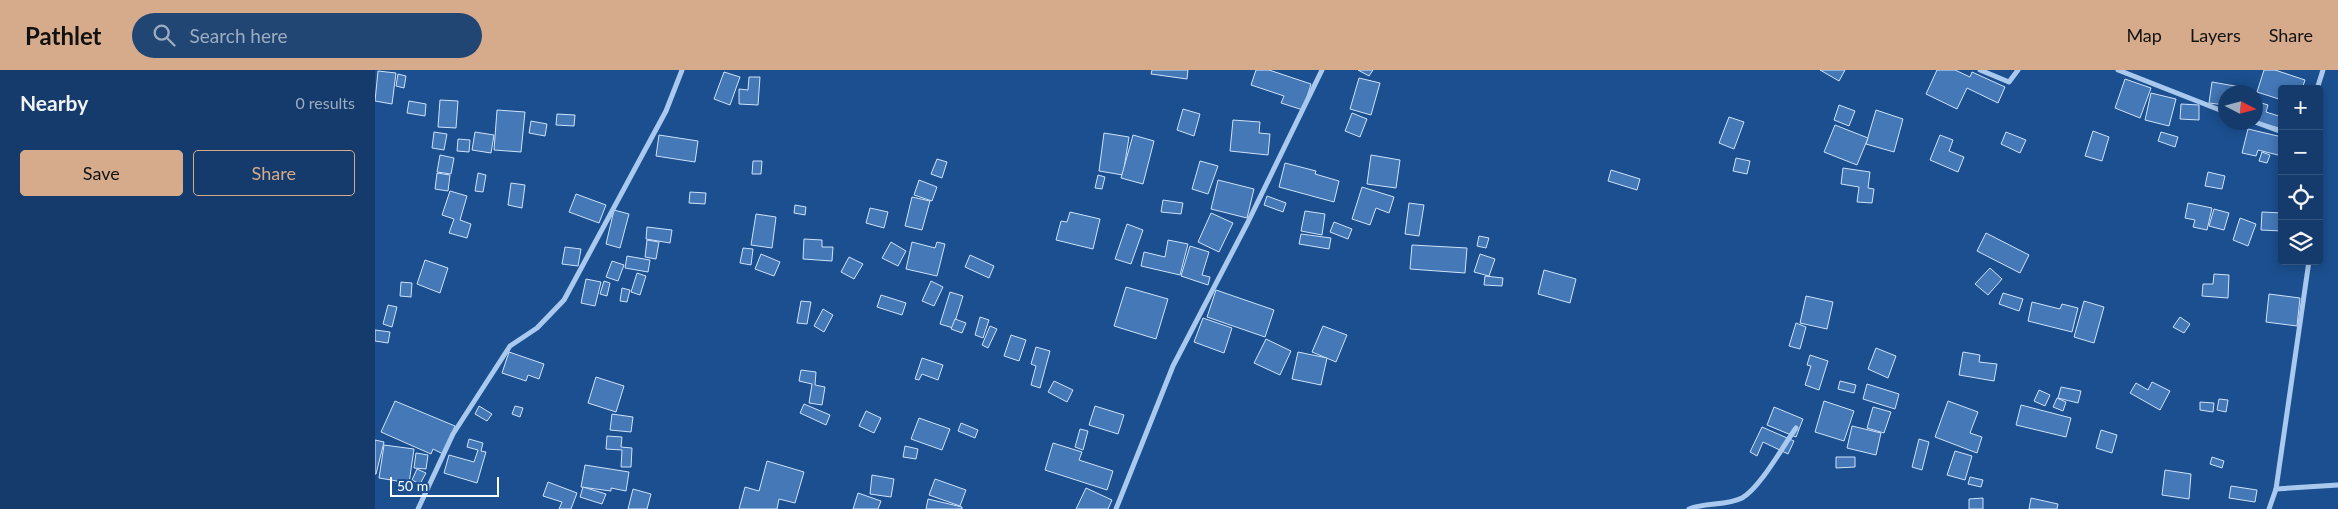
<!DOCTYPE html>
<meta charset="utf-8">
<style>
:root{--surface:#143b6b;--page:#214673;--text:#f1f3f6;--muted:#9dadc1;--line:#33557e;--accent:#d6ab8b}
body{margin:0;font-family:Lato,sans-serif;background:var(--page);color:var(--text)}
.controls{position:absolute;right:15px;top:15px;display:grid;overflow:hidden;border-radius:5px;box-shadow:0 2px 12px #0003}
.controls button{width:45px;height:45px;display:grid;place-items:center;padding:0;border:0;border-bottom:1px solid var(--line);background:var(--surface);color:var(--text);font:25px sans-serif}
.compass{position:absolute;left:1843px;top:15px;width:45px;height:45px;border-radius:50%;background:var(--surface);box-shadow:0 2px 12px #0003;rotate:96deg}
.scale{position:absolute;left:15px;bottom:12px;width:109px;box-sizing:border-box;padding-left:5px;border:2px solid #fff;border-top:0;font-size:14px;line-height:18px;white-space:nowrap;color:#fff;-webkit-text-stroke:4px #1b4f8f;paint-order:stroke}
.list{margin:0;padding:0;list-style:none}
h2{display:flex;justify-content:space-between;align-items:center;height:65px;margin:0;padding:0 20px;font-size:21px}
h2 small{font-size:16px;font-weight:400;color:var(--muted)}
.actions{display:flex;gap:10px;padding:15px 20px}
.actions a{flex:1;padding:11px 0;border:1px solid var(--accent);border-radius:5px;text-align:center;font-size:18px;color:var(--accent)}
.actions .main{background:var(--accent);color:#111}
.icon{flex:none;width:28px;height:28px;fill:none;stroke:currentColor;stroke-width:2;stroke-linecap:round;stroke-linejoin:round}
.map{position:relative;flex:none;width:1963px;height:439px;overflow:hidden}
header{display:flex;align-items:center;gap:30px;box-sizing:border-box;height:70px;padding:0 25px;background:var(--accent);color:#111}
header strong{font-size:24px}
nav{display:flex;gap:28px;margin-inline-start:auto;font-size:18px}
.search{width:350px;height:45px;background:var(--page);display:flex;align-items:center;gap:12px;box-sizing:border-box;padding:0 18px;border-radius:28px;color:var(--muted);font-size:19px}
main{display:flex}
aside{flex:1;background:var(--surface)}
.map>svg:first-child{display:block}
</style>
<header>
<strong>Pathlet</strong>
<div class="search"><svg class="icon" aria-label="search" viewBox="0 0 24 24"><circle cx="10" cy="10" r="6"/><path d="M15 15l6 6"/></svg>Search here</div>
<nav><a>Map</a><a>Layers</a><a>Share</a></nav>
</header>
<main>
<aside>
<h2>Nearby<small>0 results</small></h2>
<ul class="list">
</ul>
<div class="actions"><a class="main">Save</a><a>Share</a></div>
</aside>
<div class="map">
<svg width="1963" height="439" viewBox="0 0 1963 439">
<rect width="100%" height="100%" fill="#1b4f8f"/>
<!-- building -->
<g fill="#4478b7" stroke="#cfe3fa">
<polygon points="777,0 813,0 812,9 776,4"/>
<polygon points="881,0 894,0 936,14 928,40 906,33 909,26 876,15"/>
<polygon points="983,0 998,0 994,6"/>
<polygon points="1445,0 1470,0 1464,11"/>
<polygon points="1562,0 1580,0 1595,7 1597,2 1630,17 1623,33 1592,18 1582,39 1551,24"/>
<polygon points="1889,0 1900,0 1930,10 1927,19 1907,19 1907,30 1882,22"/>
<polygon points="3,1 21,3 17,34 0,31"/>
<polygon points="349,2 365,7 355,35 339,29"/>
<polygon points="23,4 31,6 29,18 21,16"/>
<polygon points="374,7 385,7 383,35 364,34 364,19 373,20"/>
<polygon points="984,8 1005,13 996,45 975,39"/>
<polygon points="1750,9 1776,18 1765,48 1740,38"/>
<polygon points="1837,12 1877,19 1876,22 1850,22 1850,35 1834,33"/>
<polygon points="1776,23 1801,29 1794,56 1770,50"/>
<polygon points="65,30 83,31 81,58 63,57"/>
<polygon points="34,31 51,34 50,46 32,43"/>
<polygon points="1880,31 1893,35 1891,42 1907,47 1907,59 1880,51"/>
<polygon points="1806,34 1824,35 1824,50 1805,49"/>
<polygon points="1464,35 1480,41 1474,56 1459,50"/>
<polygon points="808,39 825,44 819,66 802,60"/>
<polygon points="122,40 150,42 146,82 119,80"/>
<polygon points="1501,40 1528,49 1519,82 1491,74"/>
<polygon points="977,43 992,49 985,67 970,61"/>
<polygon points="182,44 200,45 199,56 181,55"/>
<polygon points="1354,47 1369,52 1359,79 1344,73"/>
<polygon points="858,50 885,52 884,63 895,64 893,85 855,81"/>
<polygon points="156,51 172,54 170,66 154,63"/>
<polygon points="1460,55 1493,68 1482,95 1449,82"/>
<polygon points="1873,59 1907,67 1907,86 1883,80 1881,86 1867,83"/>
<polygon points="1718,61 1734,67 1727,91 1710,86"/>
<polygon points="59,62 72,64 69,80 57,78"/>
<polygon points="100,62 119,65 116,83 97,80"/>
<polygon points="1631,62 1651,70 1645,83 1626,74"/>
<polygon points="1786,62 1803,67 1800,77 1783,71"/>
<polygon points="729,63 754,67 748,105 724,101"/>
<polygon points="284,65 323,71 320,92 281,86"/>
<polygon points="758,65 779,71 768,114 746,108"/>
<polygon points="1565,65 1578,70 1574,81 1589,87 1583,102 1555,90"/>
<polygon points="83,69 95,70 94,82 82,81"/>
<polygon points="1887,82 1895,85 1892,93 1884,91"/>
<polygon points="65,85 79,88 76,104 62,102"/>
<polygon points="996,85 1025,90 1021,118 992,114"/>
<polygon points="1361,88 1375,91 1372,104 1358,101"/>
<polygon points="562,89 572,92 567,108 556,104"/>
<polygon points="378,91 387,91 386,104 377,104"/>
<polygon points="825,91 843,96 833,124 817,119"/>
<polygon points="910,93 941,101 940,104 964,111 959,132 904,117"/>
<polygon points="1468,98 1495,102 1493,118 1499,119 1497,133 1482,132 1484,117 1466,114"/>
<polygon points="1236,100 1265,109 1262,120 1233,111"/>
<polygon points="1833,102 1850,106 1847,119 1830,116"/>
<polygon points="62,103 75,105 73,121 60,119"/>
<polygon points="103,103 111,105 108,122 100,121"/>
<polygon points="723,105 730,107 727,119 720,118"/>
<polygon points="544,110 562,117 557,131 539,125"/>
<polygon points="843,110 879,119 872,148 836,139"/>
<polygon points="136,113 150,115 147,138 133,135"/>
<polygon points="987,117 1019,127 1014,143 1001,138 995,155 977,149"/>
<polygon points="75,121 92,126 85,150 96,154 92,168 74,163 79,149 67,145"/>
<polygon points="315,122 331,123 330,134 314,133"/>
<polygon points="201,124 231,135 224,153 194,142"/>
<polygon points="892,126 911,133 908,142 889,135"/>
<polygon points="537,127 555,131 547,160 530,156"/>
<polygon points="788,130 808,133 806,144 786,142"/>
<polygon points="1034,133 1049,135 1044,166 1030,164"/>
<polygon points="1813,133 1837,138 1832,160 1818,157 1820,150 1810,148"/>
<polygon points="420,135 431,137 430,145 419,143"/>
<polygon points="495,138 513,142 509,158 491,153"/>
<polygon points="1839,139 1854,143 1849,160 1834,156"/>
<polygon points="239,140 254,144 245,178 231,174"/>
<polygon points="930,141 950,144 947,165 926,161"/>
<polygon points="695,142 725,149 718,179 681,170 686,151 692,152"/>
<polygon points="1887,142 1907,143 1907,161 1886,160"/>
<polygon points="836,143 858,153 844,182 823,172"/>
<polygon points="381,144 401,147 397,178 376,175"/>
<polygon points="1865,148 1881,154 1873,176 1858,170"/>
<polygon points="959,152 977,159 973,169 955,162"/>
<polygon points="752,154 768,160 756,194 740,189"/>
<polygon points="272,157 297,160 295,173 271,169"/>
<polygon points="1611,163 1654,185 1645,203 1602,181"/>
<polygon points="926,164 956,168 954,179 924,174"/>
<polygon points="1104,166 1114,168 1111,178 1102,176"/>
<polygon points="429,169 447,170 447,177 458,177 457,191 428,189"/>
<polygon points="272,170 284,172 281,189 270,187"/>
<polygon points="793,170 813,174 805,205 766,196 769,182 790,187"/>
<polygon points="516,172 531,181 523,196 507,188"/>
<polygon points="537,172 560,178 562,172 570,174 562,206 531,199"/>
<polygon points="1037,175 1092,178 1090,203 1035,199"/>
<polygon points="815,176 834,182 827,205 835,207 833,215 806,206"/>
<polygon points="190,177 206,179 203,196 187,194"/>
<polygon points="368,178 378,179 376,195 365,193"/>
<polygon points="386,184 405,192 399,206 380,199"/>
<polygon points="1105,184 1120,189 1114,206 1099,202"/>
<polygon points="595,185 619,196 614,208 590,197"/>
<polygon points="252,186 275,190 273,202 250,198"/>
<polygon points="474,187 488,194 479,209 466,202"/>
<polygon points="50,190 73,198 65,223 42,214"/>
<polygon points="237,191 249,195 243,211 231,207"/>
<polygon points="1615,198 1627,209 1613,225 1600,214"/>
<polygon points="1169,200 1201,209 1195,233 1163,224"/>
<polygon points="262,203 271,206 265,225 256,222"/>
<polygon points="1839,204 1854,205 1853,228 1827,226 1828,214 1838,214"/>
<polygon points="1110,206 1128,208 1127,216 1109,215"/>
<polygon points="211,209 226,212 220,236 206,233"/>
<polygon points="229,211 235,213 232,226 225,224"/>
<polygon points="556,211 568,217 559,236 547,231"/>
<polygon points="26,212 37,213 36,227 25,226"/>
<polygon points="751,217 793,229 781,269 739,256"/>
<polygon points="247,218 255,220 252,232 245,231"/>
<polygon points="841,220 899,240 890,267 832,247"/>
<polygon points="575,222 588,226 578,258 565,254"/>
<polygon points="1628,223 1648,229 1644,241 1624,234"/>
<polygon points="1894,224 1925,228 1922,256 1891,252"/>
<polygon points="506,225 531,233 527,245 502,237"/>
<polygon points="1431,226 1458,232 1452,259 1425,253"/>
<polygon points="426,231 436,232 432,254 422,253"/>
<polygon points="1709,231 1729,237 1719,273 1699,267"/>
<polygon points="1657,232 1685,239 1687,234 1703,238 1697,262 1653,251"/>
<polygon points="13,235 22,237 17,257 8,254"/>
<polygon points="448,239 458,245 449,262 439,256"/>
<polygon points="605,247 614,250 608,268 600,265"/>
<polygon points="1805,247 1815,254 1809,263 1798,257"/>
<polygon points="828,248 857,258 849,283 819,272"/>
<polygon points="580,249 591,253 587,263 576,259"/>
<polygon points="1421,253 1431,257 1425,279 1414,276"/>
<polygon points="615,256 622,259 613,278 607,275"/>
<polygon points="948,256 972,265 961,292 937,282"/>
<polygon points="0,260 15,262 13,273 0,271"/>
<polygon points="636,265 651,270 644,291 629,286"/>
<polygon points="891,269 916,281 905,305 879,293"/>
<polygon points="661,277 675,281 665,318 656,315 661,296 656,294"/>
<polygon points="1501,278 1521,286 1513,308 1493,299"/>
<polygon points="134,282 169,294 164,309 153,305 151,311 127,303"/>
<polygon points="923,282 952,288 946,315 917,309"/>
<polygon points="1588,282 1605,285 1604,292 1622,294 1619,311 1584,305"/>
<polygon points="1435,285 1453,291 1444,320 1430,315 1436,296 1432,295"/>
<polygon points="547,288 568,295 563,310 547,304 544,310 540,309"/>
<polygon points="426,300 441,302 440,315 450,317 447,335 434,333 437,314 424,311"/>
<polygon points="221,307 249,316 241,342 213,333"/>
<polygon points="679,311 698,320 692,332 673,322"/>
<polygon points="1465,311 1481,315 1479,323 1463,319"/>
<polygon points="1777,312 1795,321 1785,340 1755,323 1761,313 1773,320"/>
<polygon points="1492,314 1524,324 1520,339 1488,329"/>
<polygon points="1686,317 1706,321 1703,333 1683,328"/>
<polygon points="1664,320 1675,325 1670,336 1659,331"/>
<polygon points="1682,328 1691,332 1688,341 1678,337"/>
<polygon points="1844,329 1853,330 1851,342 1842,340"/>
<polygon points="20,331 80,356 68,384 58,379 56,384 6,362"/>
<polygon points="1449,331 1479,341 1469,371 1440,362"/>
<polygon points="1573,331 1603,342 1595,363 1607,367 1602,383 1560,367"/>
<polygon points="1825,332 1839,333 1838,342 1825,340"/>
<polygon points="429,334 455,345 451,355 425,343"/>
<polygon points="1646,335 1696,348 1691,367 1641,355"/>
<polygon points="104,336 117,344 112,351 100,344"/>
<polygon points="140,336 148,338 145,347 137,344"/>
<polygon points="720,336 749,345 743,364 714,355"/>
<polygon points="1399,337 1428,349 1421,367 1392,355"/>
<polygon points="1498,337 1516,342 1509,363 1492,358"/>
<polygon points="491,341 506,348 499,363 484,356"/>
<polygon points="237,344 258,347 256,362 235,360"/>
<polygon points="544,348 575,359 567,380 536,369"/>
<polygon points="586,353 603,360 600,368 583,361"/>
<polygon points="1477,356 1506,363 1501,385 1472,378"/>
<polygon points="1387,357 1419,371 1413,384 1388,372 1382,386 1375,382"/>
<polygon points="705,359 713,361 708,380 700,377"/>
<polygon points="1726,360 1742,365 1737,383 1721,378"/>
<polygon points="232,366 247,367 246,377 257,378 256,397 246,397 247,380 231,379"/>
<polygon points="94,369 108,373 106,381 111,382 102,413 69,403 74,385 99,392 103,380 92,377"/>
<polygon points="1544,369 1554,372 1547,400 1537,397"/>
<polygon points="0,370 9,372 1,404 0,404"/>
<polygon points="678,373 707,382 704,390 738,401 732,420 670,400"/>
<polygon points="9,375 39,379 34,413 4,408"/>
<polygon points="530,376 543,379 541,389 528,387"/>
<polygon points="1580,381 1597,386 1590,410 1572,405"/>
<polygon points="41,383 53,385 51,399 39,398"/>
<polygon points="1461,387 1480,387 1480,397 1461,398"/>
<polygon points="1837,387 1849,391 1847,398 1835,394"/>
<polygon points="392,391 429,402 420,433 404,429 402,439 364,439 370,417 384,421"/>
<polygon points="210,395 254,402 251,421 236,418 236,421 206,417"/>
<polygon points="42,399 51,403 45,414 37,410"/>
<polygon points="1790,400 1816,404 1814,429 1787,425"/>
<polygon points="497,405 519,409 516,427 495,424"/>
<polygon points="1595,407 1608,410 1606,417 1593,414"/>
<polygon points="560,409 591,420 585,436 554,425"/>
<polygon points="173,412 202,423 196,439 184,439 187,432 168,426"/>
<polygon points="1856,416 1882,420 1880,432 1854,428"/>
<polygon points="208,417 231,424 227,434 205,427"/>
<polygon points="711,418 737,430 733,439 701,439"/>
<polygon points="258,419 276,424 272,439 253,439"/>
<polygon points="483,423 506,431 503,439 478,439"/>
<polygon points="1608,428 1608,439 1594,439 1594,429"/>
<polygon points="1656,428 1683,434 1682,439 1654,439"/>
<polygon points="553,429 587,437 587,439 551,439"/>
</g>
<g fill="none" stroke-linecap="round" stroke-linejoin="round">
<!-- street -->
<g stroke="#a9c9ee" stroke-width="5">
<polyline points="1605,0 1634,12 1643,0"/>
<polyline points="1743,0 1850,42"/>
<polyline points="1942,19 1948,0"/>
<polyline points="1880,52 1907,62"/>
<polyline points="1901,419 1963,415"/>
<polyline points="43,439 78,364 135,276 162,258 189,230 291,41 307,0"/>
<polyline points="741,439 798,296 873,152 947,0"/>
<path d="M1314 439C1331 432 1351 436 1367 428 1385 418 1408 376 1421 358"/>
<polyline points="1894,439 1901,419 1934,191"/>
</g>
</g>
</svg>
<div class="controls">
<button>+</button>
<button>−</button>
<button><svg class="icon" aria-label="locate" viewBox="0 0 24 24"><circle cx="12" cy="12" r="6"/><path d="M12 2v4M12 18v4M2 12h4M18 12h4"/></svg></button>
<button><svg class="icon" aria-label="layers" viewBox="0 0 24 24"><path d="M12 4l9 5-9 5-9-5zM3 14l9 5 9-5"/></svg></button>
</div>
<svg class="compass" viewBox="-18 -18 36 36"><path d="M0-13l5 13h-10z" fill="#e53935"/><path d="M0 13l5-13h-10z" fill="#9dadc1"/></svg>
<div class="scale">50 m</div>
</div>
</main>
